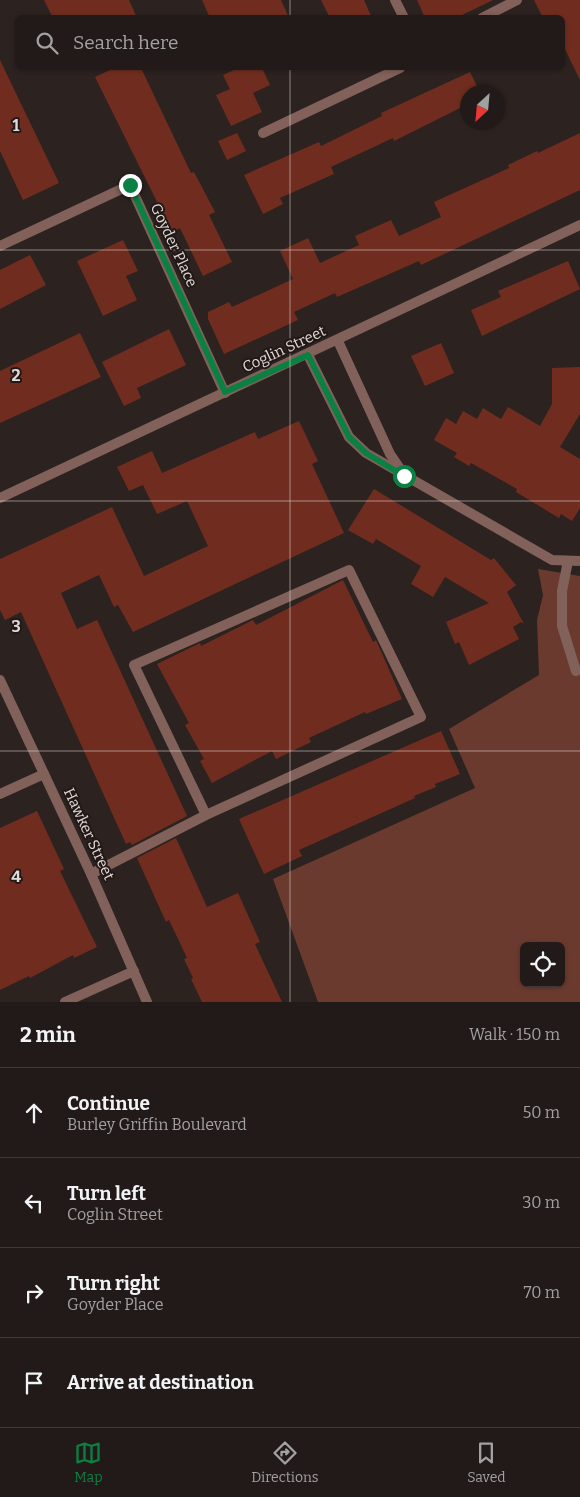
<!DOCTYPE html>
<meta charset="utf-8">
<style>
:root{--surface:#211a18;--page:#292321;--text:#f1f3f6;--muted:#a2a1a2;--line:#3e3837;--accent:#0b8043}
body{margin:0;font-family:Bitter,serif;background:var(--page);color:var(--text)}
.controls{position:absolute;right:15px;bottom:15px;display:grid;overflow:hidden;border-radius:8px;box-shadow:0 1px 4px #0004}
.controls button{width:45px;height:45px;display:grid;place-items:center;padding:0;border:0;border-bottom:1px solid var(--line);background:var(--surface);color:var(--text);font:25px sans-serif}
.compass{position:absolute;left:460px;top:85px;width:45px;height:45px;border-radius:50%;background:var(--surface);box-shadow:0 1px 4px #0004;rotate:206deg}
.stop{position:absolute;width:15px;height:15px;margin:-11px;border:4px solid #0b8043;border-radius:50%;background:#fff}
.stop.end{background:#0b8043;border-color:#fff;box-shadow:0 1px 5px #0008}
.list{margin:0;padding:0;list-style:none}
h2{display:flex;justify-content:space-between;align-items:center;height:65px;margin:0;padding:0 20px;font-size:21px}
h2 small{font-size:16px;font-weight:400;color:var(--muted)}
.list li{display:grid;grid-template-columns:32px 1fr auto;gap:15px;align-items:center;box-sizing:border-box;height:90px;padding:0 20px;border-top:1px solid var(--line)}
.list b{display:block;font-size:19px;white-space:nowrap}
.list p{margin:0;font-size:16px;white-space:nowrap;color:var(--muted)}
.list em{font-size:16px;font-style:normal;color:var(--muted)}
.icon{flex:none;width:28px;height:28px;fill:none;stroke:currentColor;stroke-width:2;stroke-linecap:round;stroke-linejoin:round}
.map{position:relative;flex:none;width:580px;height:1002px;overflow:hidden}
.search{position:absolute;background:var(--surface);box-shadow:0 1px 4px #0004;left:15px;right:15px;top:15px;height:55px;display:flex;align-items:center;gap:12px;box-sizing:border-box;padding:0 18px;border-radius:8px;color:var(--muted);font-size:19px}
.sheet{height:425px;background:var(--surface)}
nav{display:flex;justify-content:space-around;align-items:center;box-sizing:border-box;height:70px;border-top:1px solid var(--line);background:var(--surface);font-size:14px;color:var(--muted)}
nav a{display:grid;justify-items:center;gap:2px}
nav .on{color:var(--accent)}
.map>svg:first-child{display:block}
</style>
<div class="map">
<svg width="580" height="1002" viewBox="0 0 580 1002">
<rect width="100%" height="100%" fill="#2c2220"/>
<!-- green -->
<path fill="#6b3a2f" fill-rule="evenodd" d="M538 569 580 576V1002H318L273 879 475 788 449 729 539 675 537 620 543 595ZM524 946H561V983H524Z"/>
<!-- building -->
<g fill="#702d1f">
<polygon points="44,0 129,0 137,18 53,18"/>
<polygon points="202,0 281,0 289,18 210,18"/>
<polygon points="321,0 364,0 372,18 330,18"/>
<polygon points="417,0 493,0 456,18 425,18"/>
<polygon points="534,0 580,0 580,80 562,43 562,18 543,18"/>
<polygon points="0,60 59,183 23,200 0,151"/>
<polygon points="114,68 141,68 191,173 194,172 215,212 209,215 232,262 203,276 180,228 172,232 95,77"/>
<polygon points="238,68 262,68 270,85 253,93 262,112 231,126 216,95 230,89 223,75"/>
<polygon points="470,72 480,92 468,92 468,104 394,141 393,138 331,167 334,174 280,198 283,204 263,214 244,175 319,142 321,146 382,116 381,113"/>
<polygon points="237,133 246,151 227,160 218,141"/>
<polygon points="580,133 580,190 421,265 419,261 337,297 335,293 294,312 298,320 224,354 208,319 208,312 229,302 232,307 293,279 280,251 308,238 320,263 359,245 355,236 391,220 399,236 441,217 434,202 509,168 508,165 537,151 538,153"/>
<polygon points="123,240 138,271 126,276 137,300 103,316 77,261"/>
<polygon points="30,255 46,285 0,309 0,270"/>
<polygon points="568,261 580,289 482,336 471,310 501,297 498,291"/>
<polygon points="169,329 186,365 137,388 141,398 124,406 102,362"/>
<polygon points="80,333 101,377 0,423 0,371"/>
<polygon points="441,343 454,373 425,386 411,356"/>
<polygon points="580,367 580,414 560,447 580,459 580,508 572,521 561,514 559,518 516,492 517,489 471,463 469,466 454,457 457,453 434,440 446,418 456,424 463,411 477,419 483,408 501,419 508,407 540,426 552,404 552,368"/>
<polygon points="299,421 318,461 312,464 344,533 133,632 118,605 114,607 99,575 61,593 77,629 97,620 187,816 132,845 130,842 126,844 21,612 5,620 0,610 0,559 112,507 144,576 208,546 187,501 157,514 143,485 129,491 117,467 152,451 162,473 255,432 258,439"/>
<polygon points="374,489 491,560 494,558 516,585 507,592 524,624 521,622 513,627 519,639 469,665 459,642 455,644 446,622 489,603 445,577 433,597 411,584 421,566 376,539 373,544 348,530"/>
<polygon points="343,580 373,642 376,640 402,699 366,714 365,712 309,738 311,742 276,759 272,751 212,783 200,761 204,759 185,725 189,723 157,664 200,643 201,646 253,620 256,625"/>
<polygon points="441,731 460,774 435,784 436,787 414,796 415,798 299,850 302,856 264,874 239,819"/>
<polygon points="37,811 64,869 60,871 97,947 74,958 73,955 30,978 29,976 0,990 0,828"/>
<polygon points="176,838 207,907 238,893 260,942 255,944 282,1002 202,1002 191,979 193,978 184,959 187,958 169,920 166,922 137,858"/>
</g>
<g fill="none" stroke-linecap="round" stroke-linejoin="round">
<!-- service -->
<g stroke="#816159" stroke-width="10">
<polyline points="395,0 404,18"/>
<polyline points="482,18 517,0"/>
<polyline points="263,133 400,68"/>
<polyline points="0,246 130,185"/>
<polyline points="568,561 562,591 562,626 576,671"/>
<polyline points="91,874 206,815 421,717 349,570 134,665 206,815"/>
</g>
<!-- minor -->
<g stroke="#816159" stroke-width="10">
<polyline points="130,185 225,393"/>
<polyline points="338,341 390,454 403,473"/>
<polyline points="308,355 349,437 366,453 552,560 580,561"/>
<polyline points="0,498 580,225"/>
<polyline points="0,794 44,774"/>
<polyline points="65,1002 134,971"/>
</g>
<!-- tertiary -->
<polyline stroke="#816159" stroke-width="10" points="0,680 91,874 147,1002"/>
</g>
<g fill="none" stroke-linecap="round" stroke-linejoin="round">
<!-- route -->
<polyline stroke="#0b8043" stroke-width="6" points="130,185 225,392 308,355 349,437 366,453 404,476"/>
</g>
<!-- grid -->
<path fill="none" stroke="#e1dad9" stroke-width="1" stroke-opacity="0.55" d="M290 0V18M290 68V1002M0 250H580M0 501H580M0 751H580"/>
<g text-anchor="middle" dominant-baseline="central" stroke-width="4" stroke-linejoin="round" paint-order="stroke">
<!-- street labels -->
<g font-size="15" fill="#e1dad9" stroke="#221917">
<text transform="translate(174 245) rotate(65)">Goyder Place</text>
<text transform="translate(284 349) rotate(-25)">Coglin Street</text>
<text transform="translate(89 834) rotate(65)">Hawker Street</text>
</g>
</g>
<g font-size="16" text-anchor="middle" font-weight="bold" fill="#e1dad9" stroke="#221917" stroke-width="4" stroke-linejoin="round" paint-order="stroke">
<text x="16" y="131">1</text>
<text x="16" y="381">2</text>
<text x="16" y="632">3</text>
<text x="16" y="882">4</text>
</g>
</svg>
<div class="controls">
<button><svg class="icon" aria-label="locate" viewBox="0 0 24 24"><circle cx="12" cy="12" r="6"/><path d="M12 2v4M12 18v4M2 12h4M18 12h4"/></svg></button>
</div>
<svg class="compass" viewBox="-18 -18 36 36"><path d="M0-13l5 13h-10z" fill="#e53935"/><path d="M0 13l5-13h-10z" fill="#a2a1a2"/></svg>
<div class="stop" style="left:404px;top:476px"></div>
<div class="stop end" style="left:130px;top:185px"></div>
<div class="search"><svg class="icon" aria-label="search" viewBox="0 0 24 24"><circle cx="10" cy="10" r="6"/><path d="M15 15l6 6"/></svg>Search here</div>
</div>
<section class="sheet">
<h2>2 min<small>Walk · 150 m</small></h2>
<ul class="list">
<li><svg class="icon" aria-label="ahead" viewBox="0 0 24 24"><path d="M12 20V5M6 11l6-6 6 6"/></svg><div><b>Continue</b><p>Burley Griffin Boulevard</p></div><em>50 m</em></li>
<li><svg class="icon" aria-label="left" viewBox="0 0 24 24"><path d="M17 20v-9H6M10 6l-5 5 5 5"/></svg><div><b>Turn left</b><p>Coglin Street</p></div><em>30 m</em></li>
<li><svg class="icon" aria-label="right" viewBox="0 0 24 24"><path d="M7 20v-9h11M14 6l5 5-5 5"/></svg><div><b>Turn right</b><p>Goyder Place</p></div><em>70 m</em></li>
<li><svg class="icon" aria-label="arrive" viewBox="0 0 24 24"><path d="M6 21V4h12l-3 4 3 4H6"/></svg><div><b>Arrive at destination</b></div></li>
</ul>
</section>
<nav>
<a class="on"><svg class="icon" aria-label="map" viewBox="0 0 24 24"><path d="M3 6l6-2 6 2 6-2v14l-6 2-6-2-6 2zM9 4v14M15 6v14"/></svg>Map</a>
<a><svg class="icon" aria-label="directions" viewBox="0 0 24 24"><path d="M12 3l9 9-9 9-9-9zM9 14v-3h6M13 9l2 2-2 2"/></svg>Directions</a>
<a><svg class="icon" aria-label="saved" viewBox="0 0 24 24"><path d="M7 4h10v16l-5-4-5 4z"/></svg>Saved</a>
</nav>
